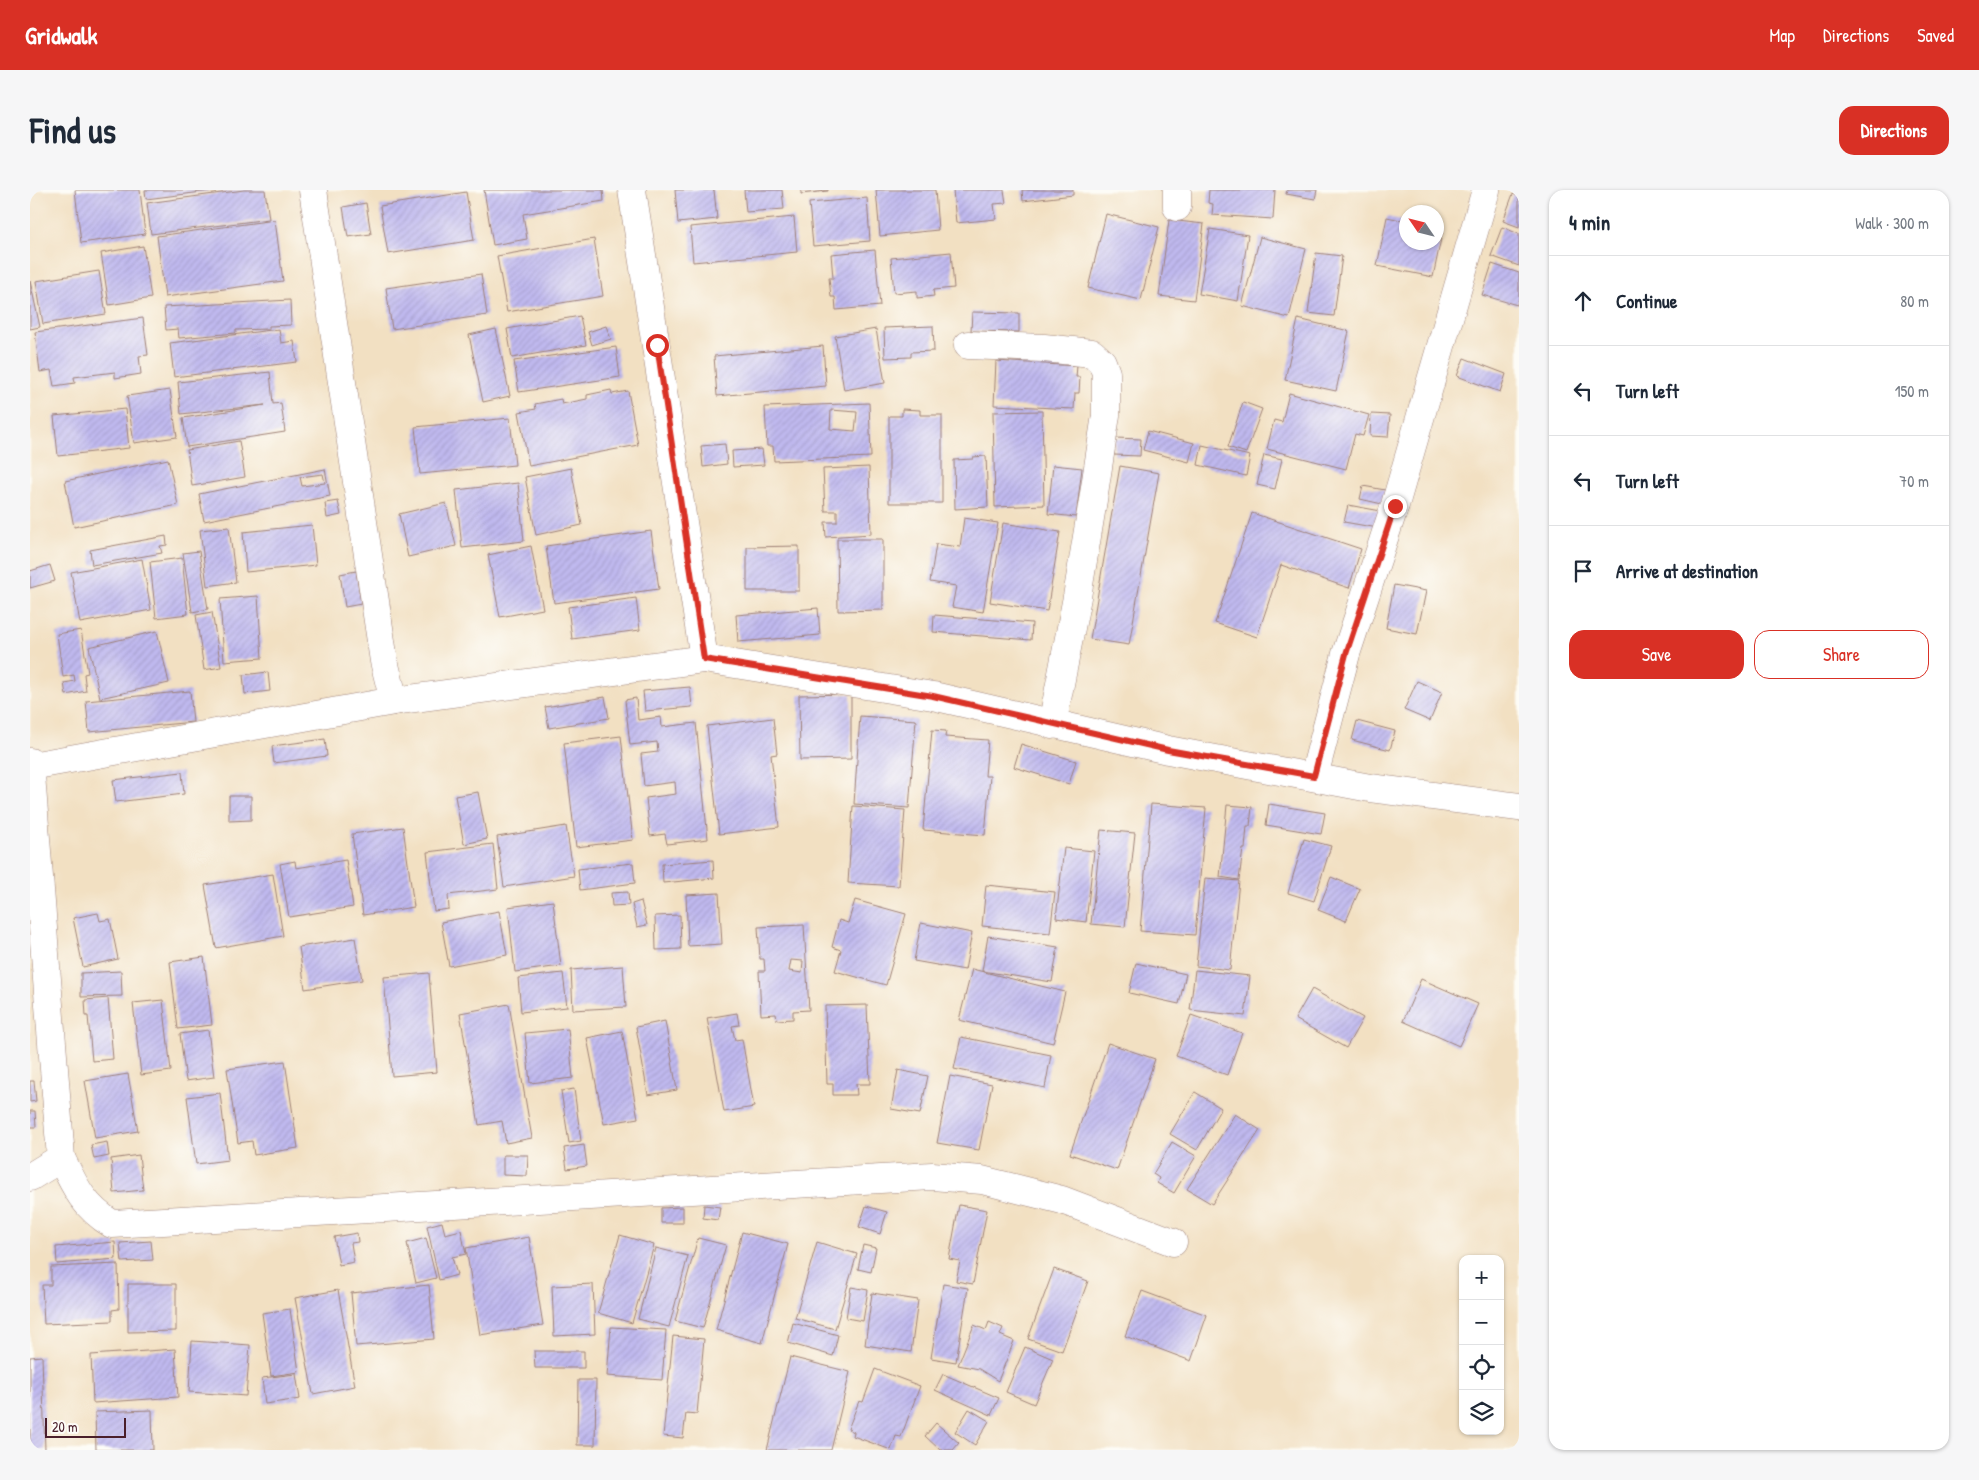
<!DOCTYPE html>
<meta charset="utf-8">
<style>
:root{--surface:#fff;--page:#f6f6f7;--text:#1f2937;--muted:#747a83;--line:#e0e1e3;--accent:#d93025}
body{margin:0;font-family:"Patrick Hand",sans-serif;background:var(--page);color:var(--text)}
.controls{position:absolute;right:15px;bottom:15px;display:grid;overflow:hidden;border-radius:10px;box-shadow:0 1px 4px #0004}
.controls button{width:45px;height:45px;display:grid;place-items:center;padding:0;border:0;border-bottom:1px solid var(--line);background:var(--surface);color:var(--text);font:25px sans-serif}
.compass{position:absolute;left:1369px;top:15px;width:45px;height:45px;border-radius:50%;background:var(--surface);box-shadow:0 1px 4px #0004;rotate:305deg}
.scale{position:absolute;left:15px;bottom:12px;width:81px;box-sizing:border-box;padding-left:5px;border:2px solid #4a1f2b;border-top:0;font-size:14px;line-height:18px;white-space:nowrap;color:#4a1f2b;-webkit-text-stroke:4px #fdfcf7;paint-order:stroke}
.stop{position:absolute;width:15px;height:15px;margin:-11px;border:4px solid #d93025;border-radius:50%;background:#fff}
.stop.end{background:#d93025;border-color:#fff;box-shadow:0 1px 5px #0008}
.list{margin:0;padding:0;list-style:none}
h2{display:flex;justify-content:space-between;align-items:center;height:65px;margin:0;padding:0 20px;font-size:21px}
h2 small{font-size:16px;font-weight:400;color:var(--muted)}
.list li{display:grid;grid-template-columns:32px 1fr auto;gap:15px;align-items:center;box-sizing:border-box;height:90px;padding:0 20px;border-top:1px solid var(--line)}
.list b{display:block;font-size:19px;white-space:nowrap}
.list em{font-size:16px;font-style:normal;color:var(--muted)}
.actions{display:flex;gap:10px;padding:15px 20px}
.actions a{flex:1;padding:11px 0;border:1px solid var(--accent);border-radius:15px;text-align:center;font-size:18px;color:var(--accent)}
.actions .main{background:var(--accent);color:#fff}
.icon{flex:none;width:28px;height:28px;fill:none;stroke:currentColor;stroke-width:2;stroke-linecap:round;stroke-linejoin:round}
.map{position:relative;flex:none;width:1489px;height:1260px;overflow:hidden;border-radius:15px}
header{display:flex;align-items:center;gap:30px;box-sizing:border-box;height:70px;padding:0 25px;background:var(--accent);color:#fff}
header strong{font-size:24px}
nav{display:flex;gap:28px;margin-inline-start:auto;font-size:18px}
.intro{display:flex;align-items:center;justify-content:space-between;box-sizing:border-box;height:120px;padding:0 30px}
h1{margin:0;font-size:35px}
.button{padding:12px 22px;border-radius:15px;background:var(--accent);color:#fff;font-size:18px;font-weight:700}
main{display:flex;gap:30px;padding:0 30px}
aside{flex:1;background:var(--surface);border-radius:15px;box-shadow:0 1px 4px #0004}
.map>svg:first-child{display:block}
</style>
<header>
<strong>Gridwalk</strong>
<nav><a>Map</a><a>Directions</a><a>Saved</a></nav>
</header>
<div class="intro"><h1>Find us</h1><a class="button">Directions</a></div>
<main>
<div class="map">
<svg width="1489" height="1260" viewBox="0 0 1489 1260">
<defs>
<pattern id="building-hatch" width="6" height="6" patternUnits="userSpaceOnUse" patternTransform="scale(1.25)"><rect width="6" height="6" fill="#c0b9ef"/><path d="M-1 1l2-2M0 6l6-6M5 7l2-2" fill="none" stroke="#a69fcd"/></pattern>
</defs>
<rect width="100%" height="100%" fill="#fdfcf7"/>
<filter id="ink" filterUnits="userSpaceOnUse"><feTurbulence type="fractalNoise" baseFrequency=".02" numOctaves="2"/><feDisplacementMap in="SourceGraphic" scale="10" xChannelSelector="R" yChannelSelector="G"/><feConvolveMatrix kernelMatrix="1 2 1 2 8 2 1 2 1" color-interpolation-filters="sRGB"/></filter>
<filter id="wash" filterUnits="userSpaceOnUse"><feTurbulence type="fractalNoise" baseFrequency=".0096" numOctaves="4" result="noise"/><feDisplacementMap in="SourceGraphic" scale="20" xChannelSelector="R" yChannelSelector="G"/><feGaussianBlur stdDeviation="1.12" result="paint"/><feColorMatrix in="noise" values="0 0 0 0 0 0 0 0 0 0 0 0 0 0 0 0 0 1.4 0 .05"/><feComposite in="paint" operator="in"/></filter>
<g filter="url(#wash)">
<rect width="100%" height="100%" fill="#f2e0c2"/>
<g id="blocks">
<!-- building -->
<g fill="url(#building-hatch)" fill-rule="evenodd">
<polygon points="45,0 110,0 115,44 51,53"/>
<polygon points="115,0 180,0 180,1 116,9"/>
<polygon points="214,0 235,0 239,29 121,44 117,13"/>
<polygon points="454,0 573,0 574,11 493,24 497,49 463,55"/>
<polygon points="645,0 684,0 687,29 648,33"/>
<polygon points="714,0 752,0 754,19 716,22"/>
<polygon points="771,0 798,0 798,1 771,4"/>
<polygon points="846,0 905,0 908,40 850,46"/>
<polygon points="923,0 974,0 976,13 964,14 966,29 926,33"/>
<polygon points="992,0 1043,0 1043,5 993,11"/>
<polygon points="1179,0 1245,0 1243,29 1182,25 1183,14 1178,13"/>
<polygon points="1257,0 1287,0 1285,9 1256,4"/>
<polygon points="436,2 444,50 358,64 350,16"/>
<polygon points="1483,4 1489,6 1489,37 1473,31"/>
<polygon points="837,8 840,51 783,56 779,13"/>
<polygon points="336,13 341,44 318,47 313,17"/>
<polygon points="1076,24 1129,37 1111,110 1058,98"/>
<polygon points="764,27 767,62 663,72 660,37"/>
<polygon points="1357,27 1376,31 1376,52 1406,52 1406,37 1413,39 1403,87 1347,76"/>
<polygon points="245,30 253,91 135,107 127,46"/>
<polygon points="1139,30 1174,34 1164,110 1129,106"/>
<polygon points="1472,37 1489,44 1489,76 1461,66"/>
<polygon points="1180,39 1218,45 1208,111 1169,104"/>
<polygon points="1230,47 1276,59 1259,128 1212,116"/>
<polygon points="564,49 573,106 477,122 467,66"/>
<polygon points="113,56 121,108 79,115 71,63"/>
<polygon points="845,60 850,116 806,120 805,107 801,107 799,88 803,88 801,64"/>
<polygon points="921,62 924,98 903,100 904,106 887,108 887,101 864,103 861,68"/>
<polygon points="1286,63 1312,66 1304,126 1278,123"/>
<polygon points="1462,74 1489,83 1489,108 1487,115 1452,105"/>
<polygon points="69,81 76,124 13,134 6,91"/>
<polygon points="451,84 457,125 362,139 356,98"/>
<polygon points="0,91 10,137 0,139"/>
<polygon points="260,110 261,135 239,136 239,139 206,140 206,143 149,148 148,139 136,140 134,117"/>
<polygon points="942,122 989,123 989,142 941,141"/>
<polygon points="550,126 556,155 482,168 477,139"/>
<polygon points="113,128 118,165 109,166 111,184 85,188 85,182 44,187 45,193 24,196 21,180 10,182 5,142"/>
<polygon points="1268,129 1319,141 1306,201 1255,190"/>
<polygon points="576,136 581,149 562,155 558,142"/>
<polygon points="903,136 904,161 881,162 881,167 855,168 854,138"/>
<polygon points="249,139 251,153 264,151 267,172 144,187 140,153"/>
<polygon points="466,139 480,206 453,212 439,145"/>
<polygon points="846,139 855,193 814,200 805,146"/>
<polygon points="793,156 796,196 687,206 684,166"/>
<polygon points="586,157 590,187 489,202 484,171"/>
<polygon points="1434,168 1476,184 1470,202 1427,186"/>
<polygon points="966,171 1047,176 1046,187 1050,187 1049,203 1045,203 1044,219 964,215"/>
<polygon points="240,182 243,214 251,213 255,242 157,257 153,228 235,215 151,224 148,192"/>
<polygon points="140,200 147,247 104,253 97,206"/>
<polygon points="581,200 582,204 598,201 608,255 499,276 489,222 506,219 505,214 531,209 532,214 557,209 557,205"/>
<polygon points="1259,203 1339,225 1333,246 1325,244 1316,279 1237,259 1244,230 1252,232"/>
<polygon points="1213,212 1232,219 1216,263 1198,257"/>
<path d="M839 213 841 267 744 271 743 256H737L735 217ZM801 220 827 222 825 241 800 239Z"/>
<polygon points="95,219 99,258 28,266 24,226"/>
<polygon points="872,219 890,220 890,225 912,225 912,313 859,313 859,226 872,226"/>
<polygon points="1012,221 1014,315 965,317 963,222"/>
<polygon points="1341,224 1360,225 1358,247 1340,246"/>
<polygon points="480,228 485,275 390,284 385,237"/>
<polygon points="1118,241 1164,253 1159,272 1113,260"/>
<polygon points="1085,248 1111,249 1110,266 1084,265"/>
<polygon points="209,251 215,287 162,296 157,260"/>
<polygon points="695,254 697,274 673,277 671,256"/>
<polygon points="1172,255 1220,266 1216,286 1168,275"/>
<polygon points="732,259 734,275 703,277 702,261"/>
<polygon points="1234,265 1252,269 1245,299 1227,295"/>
<polygon points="956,266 958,317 925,319 924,270 943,269 943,267"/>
<polygon points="138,269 148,315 44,337 35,291"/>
<polygon points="1023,275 1052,278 1046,327 1018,324"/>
<polygon points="1090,276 1129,283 1099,455 1060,449"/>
<polygon points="839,277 841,344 796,347 795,332 807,332 807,321 795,321 793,279"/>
<polygon points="541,278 552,335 506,345 495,287"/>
<path d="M295 279 300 306 174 331 169 304ZM293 284 295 293 272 296 270 287Z"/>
<polygon points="488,293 494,351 432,358 426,300"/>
<polygon points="1333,296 1355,300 1352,314 1330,309"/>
<polygon points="308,311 311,325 297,328 295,313"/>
<polygon points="416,313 426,356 378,367 369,324"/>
<polygon points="1318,315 1351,321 1348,338 1314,332"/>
<polygon points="1222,323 1331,359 1319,398 1251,375 1227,447 1185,433"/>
<polygon points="934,328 968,333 953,422 922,417 926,396 900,392 906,354 930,357"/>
<polygon points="973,333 1030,342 1017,421 960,412"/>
<polygon points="282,335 286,375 216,382 213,342"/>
<polygon points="199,337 206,392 177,396 170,340"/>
<polygon points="621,341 629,399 524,413 516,356"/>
<polygon points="136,346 137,355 130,356 132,363 62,375 60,360"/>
<polygon points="807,349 853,349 853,420 808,421"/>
<polygon points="501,356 513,419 470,427 458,365"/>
<polygon points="769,356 769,401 717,401 717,357"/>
<polygon points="169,361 178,419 162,422 153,363"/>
<polygon points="152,368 158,424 126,428 120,372"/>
<polygon points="112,369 121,420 50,433 41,382"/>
<polygon points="20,375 25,391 0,398 0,381"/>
<polygon points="326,381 331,414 315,417 310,384"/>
<polygon points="1364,395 1396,401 1387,444 1356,438"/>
<polygon points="228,406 232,468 194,471 190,409"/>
<polygon points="606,408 610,440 542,449 538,417"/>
<polygon points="788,418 790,445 708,452 706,425"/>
<polygon points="182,422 191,477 174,480 166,425"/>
<polygon points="904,425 1002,433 1001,450 903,442"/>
<polygon points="51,440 58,483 54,484 56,501 36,505 34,493 45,491 44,485 33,487 27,444"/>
<polygon points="127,441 139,493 70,508 59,457"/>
<polygon points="238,482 240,501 215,504 213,485"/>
<polygon points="1387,491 1412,502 1400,531 1374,520"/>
<polygon points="660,497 662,517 615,521 613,501"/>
<polygon points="160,501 163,532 59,542 56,511"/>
<polygon points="821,504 821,569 770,570 769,505"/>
<polygon points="575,507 579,528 519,538 515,517"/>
<polygon points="606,508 608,530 631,527 632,537 666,533 678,649 637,654 635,644 620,646 616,608 646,604 645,592 614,596 611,564 628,562 627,552 600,555 595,510"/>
<polygon points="830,526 886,530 879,618 824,614"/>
<polygon points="743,528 747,564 741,565 749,637 689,644 677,536"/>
<polygon points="1327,531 1365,541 1360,560 1322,550"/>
<polygon points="902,540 916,541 915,547 958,550 955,586 960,586 955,645 893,640"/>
<polygon points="591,546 603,650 546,657 534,553"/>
<polygon points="295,549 297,566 244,573 242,556"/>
<polygon points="991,554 1046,571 1039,594 984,577"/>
<polygon points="152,582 154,604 86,612 83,590"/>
<polygon points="448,602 457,649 434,654 425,606"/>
<polygon points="199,606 221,606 221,630 199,631"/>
<polygon points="1121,614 1176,618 1165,745 1110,741"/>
<polygon points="1239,614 1295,623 1291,644 1236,635"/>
<polygon points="1197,615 1222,617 1220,636 1217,636 1215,659 1213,659 1209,690 1190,687"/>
<polygon points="823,616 875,620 869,696 818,693"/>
<polygon points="536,636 544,686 474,697 467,647"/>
<polygon points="373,637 384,717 333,725 322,644"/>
<polygon points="1071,640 1105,643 1095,737 1061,734"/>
<polygon points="1274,649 1301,656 1284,711 1258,703"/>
<polygon points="463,654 468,699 418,705 419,719 404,721 397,662"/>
<polygon points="1034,658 1064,661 1056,732 1026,728"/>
<polygon points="316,670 323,717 259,727 250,674 265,671 266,678"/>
<polygon points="683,670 684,688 633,693 632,674"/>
<polygon points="603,673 605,693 550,700 548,679"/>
<polygon points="243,684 253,746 186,758 175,695"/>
<polygon points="1301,687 1330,699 1316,731 1288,720"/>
<polygon points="1175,688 1209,691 1200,780 1166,776"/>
<polygon points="956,695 1025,702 1020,743 952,736"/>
<polygon points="598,702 599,715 582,716 581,703"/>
<polygon points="689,703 692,754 658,756 656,705"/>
<polygon points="825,710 876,724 856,795 805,781 811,760 802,757 809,730 818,733"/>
<polygon points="523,711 531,776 485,782 478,717"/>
<polygon points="611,711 617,735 607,737 602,714"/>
<polygon points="469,721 477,765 419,776 411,732"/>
<polygon points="68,723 70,731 80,729 88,769 53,777 43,728"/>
<polygon points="650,725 651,759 626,760 625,726"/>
<polygon points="891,733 942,743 935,780 884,771"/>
<path d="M774 735 779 820 763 821V829L747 830 746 824 731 825 729 781H735L734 769H730L728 737ZM761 770 773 771 772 783 759 781Z"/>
<polygon points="958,746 1028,757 1022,792 952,781"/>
<polygon points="325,748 332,790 275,799 269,757"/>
<polygon points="174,767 182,835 148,839 140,772"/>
<polygon points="1106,773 1156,784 1149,814 1099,803"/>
<polygon points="593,776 596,817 543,820 541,780"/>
<polygon points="942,779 1035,802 1023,853 929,830"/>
<polygon points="1165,780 1220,786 1215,826 1160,820"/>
<polygon points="91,781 92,806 51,807 51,783"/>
<polygon points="399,783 407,882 362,886 354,787"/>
<polygon points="533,783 537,817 491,822 488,788"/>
<polygon points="1391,789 1448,814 1429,856 1373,831"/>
<polygon points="1282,799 1333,828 1316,858 1265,829"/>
<polygon points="78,808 83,869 62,871 58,826 56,826 55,810"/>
<polygon points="133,810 141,881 111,885 103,813"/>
<polygon points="479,814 502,948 476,953 472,931 449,935 430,823"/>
<polygon points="837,815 840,894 826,894 827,905 803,905 803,894 797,894 795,816"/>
<polygon points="707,823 709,835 702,836 705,850 712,849 724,917 694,922 677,828"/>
<polygon points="1161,825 1212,843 1197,885 1146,866"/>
<polygon points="635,831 647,900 618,905 606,837"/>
<polygon points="538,839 543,888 500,893 495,843"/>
<polygon points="178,840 184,887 156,891 150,844"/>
<polygon points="592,841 608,928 574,934 557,848"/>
<polygon points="931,847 1021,865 1015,898 924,879"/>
<polygon points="1078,853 1125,869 1087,980 1040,964"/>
<polygon points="255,871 268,958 224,965 222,951 208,953 197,879"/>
<polygon points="868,880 898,886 890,924 861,919"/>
<polygon points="98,884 108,941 65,948 55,891"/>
<polygon points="920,886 962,894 949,960 907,953"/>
<polygon points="0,891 4,891 6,911 0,912"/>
<polygon points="544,899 551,951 539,953 531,901"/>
<polygon points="1165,902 1191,918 1167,960 1140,944"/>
<polygon points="190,903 198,970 166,974 157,907"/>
<polygon points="0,921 5,921 6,937 0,937"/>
<polygon points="1205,924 1230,940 1182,1014 1157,999"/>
<polygon points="77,952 79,966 64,969 61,955"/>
<polygon points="1142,952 1166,966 1144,1003 1127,993 1129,988 1123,984"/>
<polygon points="554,955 557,976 537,979 534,958"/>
<polygon points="109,965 113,1000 84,1003 81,969"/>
<polygon points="473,965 498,965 497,986 473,985"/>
<polygon points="674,1015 690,1017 688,1030 673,1028"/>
<polygon points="929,1015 957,1020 943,1094 926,1091 930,1071 919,1069"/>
<polygon points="836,1016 857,1022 850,1044 829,1037"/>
<polygon points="653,1017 653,1033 631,1033 631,1018"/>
<polygon points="412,1032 415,1044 431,1040 436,1064 422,1067 427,1085 409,1090 397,1036"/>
<polygon points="712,1042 758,1054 732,1153 686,1140"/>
<polygon points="327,1043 328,1052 321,1053 324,1072 309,1075 304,1047"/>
<polygon points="590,1045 624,1055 602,1133 568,1123"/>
<polygon points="499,1047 513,1135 450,1145 436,1058"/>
<polygon points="396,1048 406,1088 386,1093 377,1053"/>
<polygon points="668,1048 696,1055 673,1138 645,1131"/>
<polygon points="121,1051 123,1070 92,1072 90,1053"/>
<polygon points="85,1052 86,1069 27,1074 26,1057"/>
<polygon points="787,1052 827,1064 805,1139 765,1128"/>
<polygon points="833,1055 846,1058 841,1082 828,1079"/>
<polygon points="626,1058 658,1066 639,1137 608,1129"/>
<polygon points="88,1074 89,1119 82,1120 82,1131 14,1134 12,1095 21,1095 21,1077"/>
<polygon points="1024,1079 1058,1091 1032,1161 998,1149"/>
<polygon points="98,1094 146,1094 146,1141 98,1142"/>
<polygon points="563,1094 565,1144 524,1146 522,1096"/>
<polygon points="913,1094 938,1098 926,1172 901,1168"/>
<polygon points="399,1095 404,1149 326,1156 321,1103"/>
<polygon points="821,1097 838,1100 833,1131 816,1128"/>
<polygon points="308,1100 325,1196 283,1204 265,1108"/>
<polygon points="1112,1101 1177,1125 1161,1171 1095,1146"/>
<polygon points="842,1103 888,1110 881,1162 835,1155"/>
<polygon points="260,1119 269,1182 241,1186 232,1123"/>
<polygon points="959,1132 973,1138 970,1145 984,1151 968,1191 949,1179 928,1175 944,1135 956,1140"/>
<polygon points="763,1133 808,1145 803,1166 758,1153"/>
<polygon points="581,1137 636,1140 632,1190 577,1186"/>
<polygon points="643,1146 674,1149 667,1224 656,1223 653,1248 633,1246"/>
<polygon points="162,1151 220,1155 216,1206 159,1202"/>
<polygon points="995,1157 1023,1169 1004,1214 976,1202"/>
<polygon points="145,1159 148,1207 63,1213 61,1165"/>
<polygon points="504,1161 554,1161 554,1178 505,1178"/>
<polygon points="12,1166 15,1260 0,1260 0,1167"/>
<polygon points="760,1167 820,1182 801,1260 737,1260"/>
<polygon points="845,1179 890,1196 871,1247 866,1246 861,1260 823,1246 824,1242 818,1239 829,1211 833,1212"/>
<polygon points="266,1184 270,1209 235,1214 232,1188"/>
<polygon points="913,1184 969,1208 961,1225 905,1200"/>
<polygon points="548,1190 566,1190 565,1255 547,1255"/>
<polygon points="939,1219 959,1231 945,1255 925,1242"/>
<polygon points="122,1220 123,1260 66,1260 65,1222"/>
<polygon points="906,1233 929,1253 923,1260 910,1260 895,1246"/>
</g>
</g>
</g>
<g filter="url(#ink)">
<use href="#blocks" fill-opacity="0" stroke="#9e8076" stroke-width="1"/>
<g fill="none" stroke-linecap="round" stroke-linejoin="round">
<defs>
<g id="minor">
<polyline points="283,0 354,471 364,511"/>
<polyline points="602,0 674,469"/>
<polyline points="1147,0 1147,17"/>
<polyline points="938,155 1014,158 1062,163 1072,172 1076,183 1076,225 1063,310 1047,407 1022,535"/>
<polyline points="0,572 31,968"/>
<polyline points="1,576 364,511 674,469 903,506 1138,560 1340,598 1489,617"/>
<polyline points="1284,586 1316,464 1365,315 1456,0"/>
<path d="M0 987 31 968C45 997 54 1017 82 1034L902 986 952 990 1032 1010 1143 1052"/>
</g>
</defs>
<!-- minor casing -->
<use href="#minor" stroke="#9e8076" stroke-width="29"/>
<!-- minor -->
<use href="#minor" stroke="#fff" stroke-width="28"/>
</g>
</g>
<g fill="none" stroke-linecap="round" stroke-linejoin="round" filter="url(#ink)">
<!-- route -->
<polyline stroke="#d93025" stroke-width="6" points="627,155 674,469 903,506 1138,560 1284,586 1316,464 1365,316"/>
</g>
</svg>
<div class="controls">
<button>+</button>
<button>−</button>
<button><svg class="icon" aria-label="locate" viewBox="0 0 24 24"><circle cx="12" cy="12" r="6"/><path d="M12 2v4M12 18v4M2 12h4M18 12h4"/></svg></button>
<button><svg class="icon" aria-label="layers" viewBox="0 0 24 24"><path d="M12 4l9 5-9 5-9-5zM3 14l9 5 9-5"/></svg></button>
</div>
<svg class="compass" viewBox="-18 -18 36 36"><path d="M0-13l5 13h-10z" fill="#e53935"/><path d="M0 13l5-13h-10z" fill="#747a83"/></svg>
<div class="scale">20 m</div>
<div class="stop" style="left:627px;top:155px"></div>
<div class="stop end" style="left:1365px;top:316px"></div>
</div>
<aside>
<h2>4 min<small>Walk · 300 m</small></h2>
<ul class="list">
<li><svg class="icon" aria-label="ahead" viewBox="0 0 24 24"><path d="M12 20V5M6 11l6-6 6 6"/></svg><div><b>Continue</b></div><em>80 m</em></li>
<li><svg class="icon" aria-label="left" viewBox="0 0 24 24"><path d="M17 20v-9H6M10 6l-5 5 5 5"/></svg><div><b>Turn left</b></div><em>150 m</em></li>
<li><svg class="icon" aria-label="left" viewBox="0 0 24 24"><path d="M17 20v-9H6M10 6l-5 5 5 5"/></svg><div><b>Turn left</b></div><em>70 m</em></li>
<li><svg class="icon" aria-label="arrive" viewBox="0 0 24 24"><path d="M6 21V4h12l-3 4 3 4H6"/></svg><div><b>Arrive at destination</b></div></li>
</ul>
<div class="actions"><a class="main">Save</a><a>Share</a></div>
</aside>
</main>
